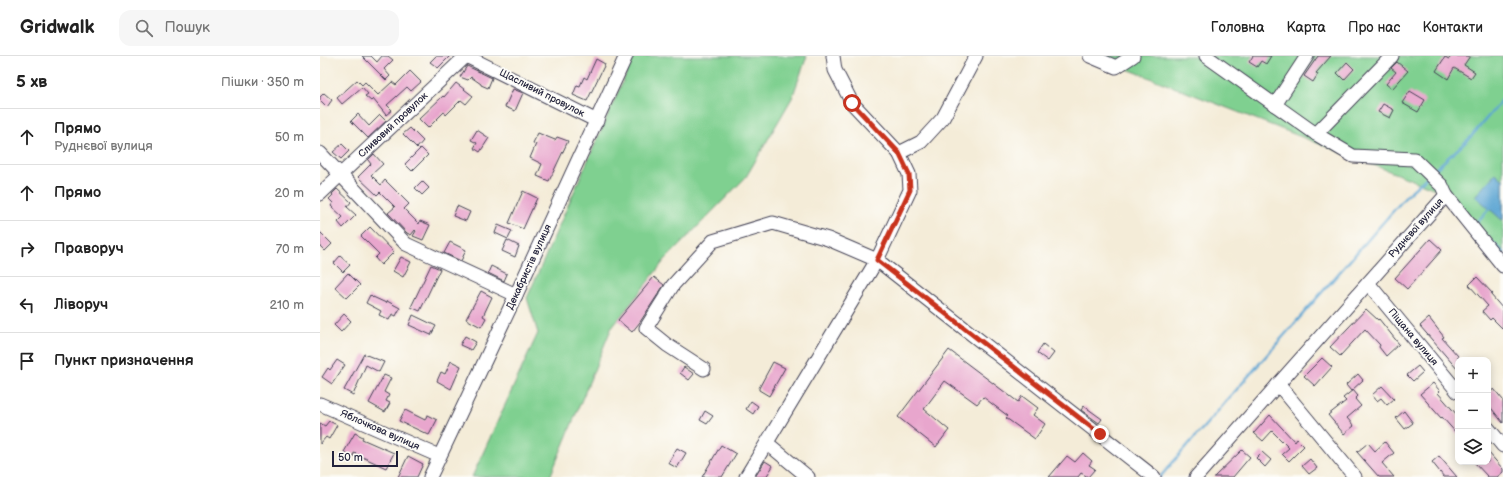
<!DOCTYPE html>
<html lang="uk">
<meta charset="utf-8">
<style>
:root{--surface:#fff;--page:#f6f6f6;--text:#222;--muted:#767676;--line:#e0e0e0}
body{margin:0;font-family:"Balsamiq Sans",sans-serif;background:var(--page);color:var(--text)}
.controls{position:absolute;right:12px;bottom:12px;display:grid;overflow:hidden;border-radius:8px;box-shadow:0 2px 10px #0003}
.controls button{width:36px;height:36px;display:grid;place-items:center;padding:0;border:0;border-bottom:1px solid var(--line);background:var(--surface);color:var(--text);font:20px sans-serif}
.scale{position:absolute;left:12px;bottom:10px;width:66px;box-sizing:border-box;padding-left:4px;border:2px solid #22223b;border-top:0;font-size:11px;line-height:14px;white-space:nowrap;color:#22223b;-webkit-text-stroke:3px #fdfcf7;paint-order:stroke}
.stop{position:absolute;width:12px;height:12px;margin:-9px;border:3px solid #c8321e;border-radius:50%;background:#fff}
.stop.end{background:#c8321e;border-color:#fff;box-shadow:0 1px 4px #0008}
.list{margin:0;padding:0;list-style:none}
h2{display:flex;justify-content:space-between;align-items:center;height:52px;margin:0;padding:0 16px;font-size:17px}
h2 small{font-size:13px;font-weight:400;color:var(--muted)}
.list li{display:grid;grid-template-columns:26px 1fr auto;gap:12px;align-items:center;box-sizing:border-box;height:56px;padding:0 16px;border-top:1px solid var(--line)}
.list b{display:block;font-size:15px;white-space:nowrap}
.list p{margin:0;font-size:13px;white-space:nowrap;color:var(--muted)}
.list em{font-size:13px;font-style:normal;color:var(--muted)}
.icon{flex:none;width:22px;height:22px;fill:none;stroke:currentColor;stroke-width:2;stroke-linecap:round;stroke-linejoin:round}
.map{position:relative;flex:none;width:1183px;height:421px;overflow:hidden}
header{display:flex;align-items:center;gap:24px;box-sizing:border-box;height:56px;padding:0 20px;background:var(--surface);border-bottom:1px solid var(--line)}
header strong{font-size:19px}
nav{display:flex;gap:22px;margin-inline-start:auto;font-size:14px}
.search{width:280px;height:36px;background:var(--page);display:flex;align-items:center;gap:10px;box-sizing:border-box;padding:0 14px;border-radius:12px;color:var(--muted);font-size:15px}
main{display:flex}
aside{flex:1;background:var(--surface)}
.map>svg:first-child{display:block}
</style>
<header>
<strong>Gridwalk</strong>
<div class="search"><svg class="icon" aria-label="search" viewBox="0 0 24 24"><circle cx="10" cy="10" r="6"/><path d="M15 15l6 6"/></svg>Пошук</div>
<nav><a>Головна</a><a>Карта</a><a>Про нас</a><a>Контакти</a></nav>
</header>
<main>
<aside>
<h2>5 хв<small>Пішки · 350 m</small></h2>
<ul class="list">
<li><svg class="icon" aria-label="ahead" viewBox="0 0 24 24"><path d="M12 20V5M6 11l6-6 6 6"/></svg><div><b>Прямо</b><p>Руднєвої вулиця</p></div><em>50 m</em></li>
<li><svg class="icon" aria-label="ahead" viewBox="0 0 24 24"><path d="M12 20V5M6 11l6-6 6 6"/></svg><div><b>Прямо</b></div><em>20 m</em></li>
<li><svg class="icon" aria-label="right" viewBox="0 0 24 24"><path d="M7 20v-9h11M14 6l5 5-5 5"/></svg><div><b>Праворуч</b></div><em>70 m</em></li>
<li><svg class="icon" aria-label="left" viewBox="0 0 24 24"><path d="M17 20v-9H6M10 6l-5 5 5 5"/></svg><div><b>Ліворуч</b></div><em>210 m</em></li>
<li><svg class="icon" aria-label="arrive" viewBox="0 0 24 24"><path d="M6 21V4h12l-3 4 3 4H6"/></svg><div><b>Пункт призначення</b></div></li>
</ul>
</aside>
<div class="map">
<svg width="1183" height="421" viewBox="0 0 1183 421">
<rect width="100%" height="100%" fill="#fdfcf7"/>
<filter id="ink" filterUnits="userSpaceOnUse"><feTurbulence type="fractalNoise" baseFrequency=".025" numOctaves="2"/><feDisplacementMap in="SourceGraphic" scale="8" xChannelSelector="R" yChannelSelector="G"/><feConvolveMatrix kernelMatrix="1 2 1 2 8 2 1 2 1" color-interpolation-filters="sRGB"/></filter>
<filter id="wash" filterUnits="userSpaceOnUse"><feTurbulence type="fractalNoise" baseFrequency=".012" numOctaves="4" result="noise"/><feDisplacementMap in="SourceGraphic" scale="16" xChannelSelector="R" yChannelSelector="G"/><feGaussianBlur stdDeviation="0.9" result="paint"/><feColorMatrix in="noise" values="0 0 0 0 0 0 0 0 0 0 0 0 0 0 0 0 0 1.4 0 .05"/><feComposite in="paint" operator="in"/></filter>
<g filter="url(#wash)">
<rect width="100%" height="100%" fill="#f4ecd8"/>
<!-- green -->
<g fill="#7fd090" stroke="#507966">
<polygon points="314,0 487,0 472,42 426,121 344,205 291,273 230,421 152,421 218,277 207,242"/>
<polygon points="774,0 1183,0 1183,208 1128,138"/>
</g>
<!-- water -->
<polygon fill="#5ca5d3" stroke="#3f6487" points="1176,117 1183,124 1183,163 1182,164 1155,140"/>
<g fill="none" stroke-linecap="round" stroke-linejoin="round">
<!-- stream -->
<g stroke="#5ca5d3" stroke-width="2.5">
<polyline points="1112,116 1149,83 1183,43"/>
<polyline points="1155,168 1169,153"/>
<polyline points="1171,185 1183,197"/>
<polyline points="840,421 1089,137 1107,121"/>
</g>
</g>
<g id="blocks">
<!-- building -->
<g fill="#e8a6cd">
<polygon points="42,0 51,0 57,6 62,0 68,0 73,4 64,13 70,20 66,24"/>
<polygon points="116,0 130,0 118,12 110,6"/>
<polygon points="933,0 951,0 946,8 941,5 937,11 929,6"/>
<polygon points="998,0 1011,0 996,17 998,18 993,26 984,20"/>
<polygon points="1131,0 1150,0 1144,9 1155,16 1151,22 1134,12 1128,23 1116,15 1125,1 1129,3"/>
<polygon points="276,3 285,8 267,45 253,39 257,29 260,30 264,21 267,23"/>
<polygon points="1027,6 1034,13 1024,24 1017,17"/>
<polygon points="1077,6 1088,15 1072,33 1066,28 1076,16 1071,12"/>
<polygon points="147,10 172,22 168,32 161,29 161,28 151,21 148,24 140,21"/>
<polygon points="90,15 101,26 91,35 87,31 76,41 67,49 72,54 66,59 53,43 51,45 45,40 48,38 42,31 22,48 17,42 37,24 42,29 45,26 58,39 72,26 76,29"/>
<polygon points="136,27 153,40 146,48 141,44 126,59 124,56 108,72 99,63 123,40 124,41"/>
<polygon points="193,33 203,37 195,55 185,51"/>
<polygon points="1090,35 1105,44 1098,56 1082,47"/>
<polygon points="4,37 12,44 7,51 0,44 0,41"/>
<polygon points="1063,48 1074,54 1070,62 1058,56"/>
<polygon points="38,58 49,70 60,59 66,65 48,82 31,65"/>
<polygon points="90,72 103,85 97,92 83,78"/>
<polygon points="157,74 169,82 160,96 154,92 157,87 151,84"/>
<polygon points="218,77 235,84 237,81 248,85 229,125 217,120 222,108 210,102 216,88 213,87"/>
<polygon points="22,88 29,95 21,103 13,96"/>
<polygon points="101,92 108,99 92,115 85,108"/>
<polygon points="54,98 63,108 51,119 61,129 65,124 89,148 84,153 99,168 100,165 110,169 103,184 93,180 96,175 95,174 91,179 87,177 68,157 75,151 60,136 57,139 38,121 51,108 48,104"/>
<polygon points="102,125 109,132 102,139 95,132"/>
<polygon points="17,133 31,146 27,151 36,159 23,172 18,166 23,161 11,150 13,147 9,143 13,139 12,138"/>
<polygon points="203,135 217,142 203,173 189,167"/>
<polygon points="137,150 150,156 146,165 133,160"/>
<polygon points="178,169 192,175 188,183 175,177"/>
<polygon points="50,171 74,196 61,209 55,202 59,198 41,180"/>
<polygon points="0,176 12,188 5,195 0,190"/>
<polygon points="1110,183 1122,194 1087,233 1075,222"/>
<polygon points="187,184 199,190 195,201 182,195"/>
<polygon points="130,186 146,194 141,205 124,197"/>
<polygon points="20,200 30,209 23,216 14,207"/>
<polygon points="81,201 91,206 83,221 73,215"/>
<polygon points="111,209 120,213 100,255 91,251"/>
<polygon points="171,210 187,218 184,225 168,217"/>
<polygon points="28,217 40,229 27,242 15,231"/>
<polygon points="334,221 344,229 320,266 312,276 298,264"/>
<polygon points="1157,221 1173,238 1171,239 1183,253 1183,273 1172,262 1170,264 1162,255 1168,250 1149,229"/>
<polygon points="161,235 172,241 163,260 166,262 161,271 146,263"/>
<polygon points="50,239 53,242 53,241 66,247 67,245 80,252 76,260 72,258 69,264 59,259 61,255 46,247"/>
<polygon points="1046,253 1058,264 1059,263 1079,288 1066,300 1059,291 1060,289 1045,273 1020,300 1010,291"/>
<polygon points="24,258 31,265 21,276 14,269"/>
<polygon points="93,259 116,270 111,279 89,269"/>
<polygon points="1109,262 1124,281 1122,282 1138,300 1138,314 1100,270"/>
<polygon points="145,280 156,286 151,294 140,289"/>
<polygon points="723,288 734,297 728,305 717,297"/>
<polygon points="629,294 698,346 702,340 718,352 713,359 725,368 715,383 686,362 688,360 663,341 657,348 625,325 604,353 629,374 616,391 578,361"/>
<polygon points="44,298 64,306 59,316 46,309 33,339 24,334"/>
<polygon points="1002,302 1012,311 995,330 984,320"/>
<polygon points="17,304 25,309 12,328 2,321 8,312 10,314"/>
<polygon points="131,305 141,310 131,333 117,325 121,316 125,318"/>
<polygon points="453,306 465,312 449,340 439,334 439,332"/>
<polygon points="1098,310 1103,316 1093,325 1087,319"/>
<polygon points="364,311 374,318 369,324 360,317"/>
<polygon points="1038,318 1043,324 1031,335 1026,329"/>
<polygon points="64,319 71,322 64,336 69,339 66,345 70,347 65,356 49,347"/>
<polygon points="1113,327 1120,335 1118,337 1138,360 1138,379 1122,361 1121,362 1100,338"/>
<polygon points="1062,330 1074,343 1067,349 1061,342 1057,345 1052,339"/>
<polygon points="1174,333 1183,344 1183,367 1168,348 1168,337"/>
<polygon points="1033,334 1038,340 1035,343 1041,350 1027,362 1034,370 1024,378 1008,359 1026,345 1023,342"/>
<polygon points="431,345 438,350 433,358 426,353"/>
<polygon points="764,350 782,363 779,367 761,354"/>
<polygon points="85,354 105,364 107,359 117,364 109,379 79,365"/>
<polygon points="385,355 393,360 387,368 380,364"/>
<polygon points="1084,355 1093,367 1085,373 1076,362"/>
<polygon points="950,359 975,386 977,383 984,390 969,405 962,398 969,392 952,375 943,385 934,377"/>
<polygon points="9,365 17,369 9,383 6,381 0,388 0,367 5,370"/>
<polygon points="35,377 43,381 42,383 74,397 66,412 34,397 33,401 24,396"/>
<polygon points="1065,386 1074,397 1062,407 1074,421 1059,421 1037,396 1048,387 1055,395"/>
<polygon points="401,389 416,398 402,421 382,421"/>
<polygon points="357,392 366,397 357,412 348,407"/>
<polygon points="922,394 930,401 913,421 894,421"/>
<polygon points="942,396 951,404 945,411 936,402"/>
<polygon points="1168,396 1183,413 1183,416 1177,421 1168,421 1154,406 1168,406"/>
<polygon points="763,397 772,405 769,409 775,413 768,421 761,417 758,421 729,421 747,400 755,406"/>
<polygon points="88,400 103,408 97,421 78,421"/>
<polygon points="1119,400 1137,421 1124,421 1112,406"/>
<polygon points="990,403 997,412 989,418 982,410"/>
<polygon points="445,405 453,410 446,421 435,421"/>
</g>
</g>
</g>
<g filter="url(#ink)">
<use href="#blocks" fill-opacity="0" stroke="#424053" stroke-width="1"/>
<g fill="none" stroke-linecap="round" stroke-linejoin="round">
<defs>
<g id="minor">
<polyline points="146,0 277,65"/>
<polyline points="513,0 515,14 532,47 579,97 601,86 623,62 656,0"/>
<polyline points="770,0 796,11 813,0"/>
<polyline points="955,49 987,0"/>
<polyline points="996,78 1072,0"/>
<polyline points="0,97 86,188 196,239"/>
<polyline points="0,138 146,0"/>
<polyline points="1126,139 1183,210"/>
<polyline points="1048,227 1138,336"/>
<polyline points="384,313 347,289 326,272 353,229 393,185 453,167 508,183 557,204 834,421"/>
<polyline points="958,328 1035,421"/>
<polyline points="0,348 119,400"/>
<polyline points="1168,372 1183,390"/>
<polyline points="447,387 488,421"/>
<polyline points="110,421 196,239 306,0"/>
<polyline points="426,421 557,204 590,134 589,118 579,97"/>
<polyline points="876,421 1126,139 1122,130 1094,103 1033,100 996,78 886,0"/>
</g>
</defs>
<!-- minor casing -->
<use href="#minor" stroke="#424053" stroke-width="15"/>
<!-- minor -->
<use href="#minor" stroke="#fff" stroke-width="13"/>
</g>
</g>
<g fill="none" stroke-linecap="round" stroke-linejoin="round" filter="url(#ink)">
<!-- route -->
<polyline stroke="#c8321e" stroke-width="5" points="532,47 579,97 589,118 590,134 557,204 780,378"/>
</g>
<g text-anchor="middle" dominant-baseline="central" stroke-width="3.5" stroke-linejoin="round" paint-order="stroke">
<!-- street labels -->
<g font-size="10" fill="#22223b" stroke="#fdfcf7">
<text transform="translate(222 37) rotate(27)">Щасливий провулок</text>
<text transform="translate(73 69) rotate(-43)">Сливовий провулок</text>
<text transform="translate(1096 172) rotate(-48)">Руднєвої вулиця</text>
<text transform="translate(209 211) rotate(-65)">Декабристів вулиця</text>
<text transform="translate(1093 281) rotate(50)">Піщана вулиця</text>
<text transform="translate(60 374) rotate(24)">Яблочкова вулиця</text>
</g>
</g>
</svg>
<div class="controls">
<button>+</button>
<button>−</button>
<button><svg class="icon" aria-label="layers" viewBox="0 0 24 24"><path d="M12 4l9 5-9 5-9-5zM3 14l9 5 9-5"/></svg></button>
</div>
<div class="scale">50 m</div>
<div class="stop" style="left:532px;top:47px"></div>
<div class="stop end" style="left:780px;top:378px"></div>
</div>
</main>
